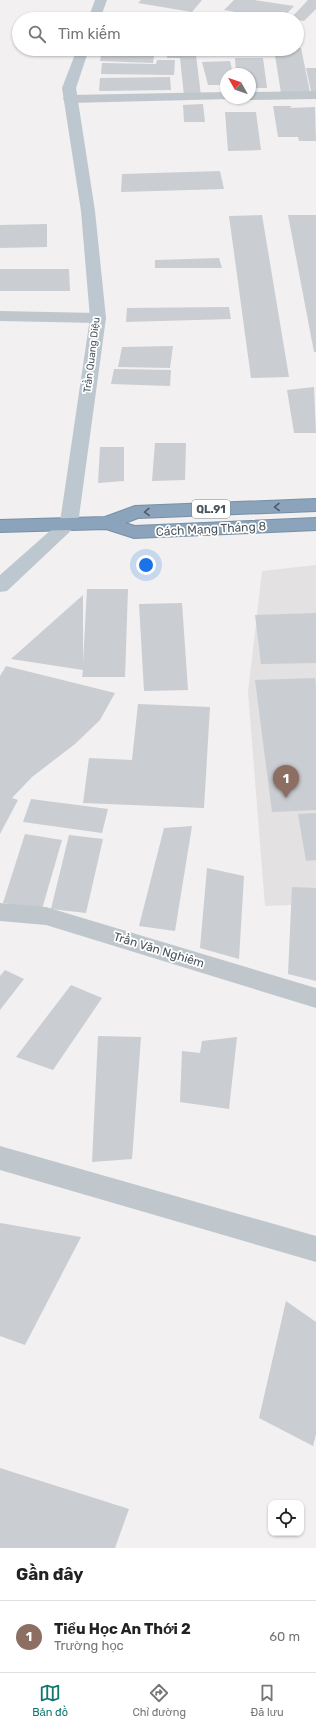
<!DOCTYPE html>
<html lang="vi">
<meta charset="utf-8">
<style>
:root{--surface:#fff;--page:#f6f6f6;--text:#222;--muted:#767676;--line:#e0e0e0;--accent:#0f766e}
body{margin:0;font-family:Rubik,sans-serif;background:var(--page);color:var(--text)}
.controls{position:absolute;right:12px;bottom:12px;display:grid;overflow:hidden;border-radius:8px;box-shadow:0 1px 3px #0004}
.controls button{width:36px;height:36px;display:grid;place-items:center;padding:0;border:0;border-bottom:1px solid var(--line);background:var(--surface);color:var(--text);font:20px sans-serif}
.compass{position:absolute;left:220px;top:68px;width:36px;height:36px;border-radius:50%;background:var(--surface);box-shadow:0 1px 3px #0004;rotate:310deg}
.you{position:absolute;left:146px;top:565px;width:14px;height:14px;margin:-10px;border:3px solid #fff;border-radius:50%;background:#1a73e8;box-shadow:0 0 0 6px #1a73e833}
.badge{display:grid;place-items:center;width:26px;height:26px;border-radius:50%;background:var(--accent);color:#fff;font-size:13px;font-weight:700}
.pin{position:absolute;translate:-50% -33px;filter:drop-shadow(0 1px 2px #0008)}
.pin::after{content:'';position:absolute;top:21px;width:14px;height:12px;background:inherit;clip-path:polygon(0 0,100% 0,50% 100%)}
.list{margin:0;padding:0;list-style:none}
h2{display:flex;justify-content:space-between;align-items:center;height:52px;margin:0;padding:0 16px;font-size:17px}
h2 small{font-size:13px;font-weight:400;color:var(--muted)}
.list li{display:grid;grid-template-columns:26px 1fr auto;gap:12px;align-items:center;box-sizing:border-box;height:72px;padding:0 16px;border-top:1px solid var(--line)}
.list b{display:block;font-size:15px;white-space:nowrap}
.list p{margin:0;font-size:13px;white-space:nowrap;color:var(--muted)}
.list em{font-size:13px;font-style:normal;color:var(--muted)}
.icon{flex:none;width:22px;height:22px;fill:none;stroke:currentColor;stroke-width:2;stroke-linecap:round;stroke-linejoin:round}
.map{position:relative;flex:none;width:316px;height:1548px;overflow:hidden}
.search{position:absolute;background:var(--surface);box-shadow:0 1px 3px #0004;left:12px;right:12px;top:12px;height:44px;display:flex;align-items:center;gap:10px;box-sizing:border-box;padding:0 14px;border-radius:22px;color:var(--muted);font-size:15px}
.sheet{height:124px;background:var(--surface)}
nav{display:flex;justify-content:space-around;align-items:center;box-sizing:border-box;height:56px;border-top:1px solid var(--line);background:var(--surface);font-size:11px;color:var(--muted)}
nav a{display:grid;justify-items:center;gap:2px}
nav .on{color:var(--accent)}
.map>svg:first-child{display:block}
</style>
<div class="map">
<svg width="316" height="1548" viewBox="0 0 316 1548">
<rect width="100%" height="100%" fill="#f2f0f0"/>
<!-- education -->
<polygon fill="#e3e1e1" points="316,565 316,904 265,906 248,692 262,571"/>
<!-- building -->
<g fill="#cacdd2">
<polygon points="141,0 202,0 192,12 138,3"/>
<polygon points="234,0 254,0 294,6 282,19 275,19 224,10"/>
<polygon points="308,0 316,0 316,9 304,21 290,19"/>
<polygon points="132,15 171,18 171,19 131,19"/>
<polygon points="301,48 310,92 281,93 274,49"/>
<rect x="109" y="49" width="44" height="4"/>
<polygon points="157,49 212,49 213,55 196,55 201,96 184,96 180,58 167,58 167,54 158,54"/>
<polygon points="219,49 268,49 269,55 220,56"/>
<polygon points="101,55 154,56 153,63 100,61"/>
<polygon points="235,58 263,58 267,88 250,88 250,74 236,74"/>
<polygon points="157,60 175,60 174,75 101,74 102,63 156,64"/>
<polygon points="230,61 233,74 226,74 226,85 208,85 202,62"/>
<polygon points="306,68 316,68 316,91 311,91"/>
<polygon points="170,77 171,90 99,91 100,78"/>
<polygon points="203,104 205,122 184,122 183,105"/>
<polygon points="273,106 292,106 290,108 315,107 316,141 299,141 298,137 278,137"/>
<polygon points="225,112 256,112 261,150 228,151"/>
<polygon points="220,171 224,189 121,192 122,174"/>
<polygon points="262,215 289,377 251,378 229,216"/>
<polygon points="288,215 316,215 316,352 314,352"/>
<polygon points="47,224 47,247 0,248 0,225"/>
<polygon points="219,258 222,268 155,268 155,260"/>
<polygon points="0,269 69,269 70,291 0,291"/>
<polygon points="229,307 231,319 126,322 127,308"/>
<polygon points="173,346 170,368 118,367 122,347"/>
<polygon points="114,369 171,370 170,386 111,384"/>
<polygon points="314,387 316,433 294,433 287,390"/>
<polygon points="155,443 186,443 185,480 152,481"/>
<polygon points="100,447 124,447 124,481 98,483"/>
<polygon points="87,589 128,589 125,677 82,677 83,670 11,659 83,595 83,663"/>
<polygon points="182,603 188,690 144,691 139,604"/>
<polygon points="316,613 316,663 261,664 255,615"/>
<polygon points="6,666 115,693 100,720 75,744 32,777 12,798 18,800 0,834 0,676"/>
<polygon points="315,678 316,686 316,810 272,812 255,680"/>
<polygon points="138,704 210,707 204,808 83,803 89,758 132,760"/>
<polygon points="31,799 108,809 102,833 23,822"/>
<polygon points="316,813 316,860 306,861 298,814"/>
<polygon points="192,826 175,931 139,926 164,828"/>
<polygon points="25,834 62,840 42,909 3,903"/>
<polygon points="69,835 103,839 86,913 51,909"/>
<polygon points="207,868 244,876 239,959 200,948"/>
<polygon points="292,887 316,888 316,981 288,974"/>
<polygon points="5,970 24,979 0,1010 0,976"/>
<polygon points="71,985 102,998 53,1070 16,1057"/>
<polygon points="98,1036 141,1037 132,1159 92,1162"/>
<polygon points="237,1037 229,1109 180,1102 182,1051 200,1053 202,1041"/>
<polygon points="0,1223 81,1237 25,1345 0,1336"/>
<polygon points="286,1301 316,1322 316,1434 313,1446 259,1418"/>
<polygon points="0,1468 129,1509 115,1548 0,1548"/>
</g>
<g fill="none" stroke-linecap="round" stroke-linejoin="round">
<defs>
<polygon id="highway" points="316,499 316,511 138,518 125,523 135,526 316,518 316,530 134,538 106,529 0,532 0,520 105,517 135,506"/>
</defs>
<!-- highway casing -->
<use href="#highway" stroke="#7690a6" stroke-width="2"/>
<!-- lane -->
<polygon fill="#bfc7cd" fill-rule="evenodd" points="0,311 98,313 104,315 106,318 104,321 98,323 0,321"/>
<!-- street -->
<g fill="#bfc7cd" fill-rule="evenodd">
<polygon points="316,91 316,99 250,100 245,98 250,98 250,92"/>
<polygon points="226,92 226,98 231,99 70,103 65,102 63,99 65,96 70,95"/>
<polygon points="0,903 46,907 316,988 316,1008 46,925 0,921"/>
<polygon points="0,1146 316,1236 316,1262 0,1170"/>
</g>
<!-- secondary -->
<g fill="#bdc7d0" fill-rule="evenodd">
<polygon points="95,0 107,0 100,19 88,19"/>
<polygon points="77,49 89,49 76,88 95,211 106,318 78,524 7,591 0,592 0,575 60,522 90,318 81,211 62,88"/>
</g>
<!-- highway -->
<use href="#highway" fill="#8ba4bb" fill-rule="evenodd"/>
</g>
<!-- one-way arrows -->
<defs><path id="oneway-chevron" d="M-2-3.5L2.5 0L-2 3.5" fill="none" stroke-width="1.6" stroke-linecap="round" stroke-linejoin="round"/></defs>
<g stroke="#505c66">
<use href="#oneway-chevron" transform="translate(277 507) rotate(178)"/>
<use href="#oneway-chevron" transform="translate(147 512) rotate(178)"/>
</g>
<g text-anchor="middle" dominant-baseline="central" stroke-width="3.5" stroke-linejoin="round" paint-order="stroke">
<!-- far-street labels -->
<g font-size="10" fill="#49545c" stroke="#fff">
<text transform="translate(92 355) rotate(-83)">Trần Quang Diệu</text>
</g>
<!-- shield labels -->
<rect fill="#fff" stroke="#80878d" stroke-width="1" x="192" y="500" width="38" height="18" rx="3"/>
<g font-size="11" font-weight="bold" fill="#49545c">
<text x="211" y="509">QL.91</text>
</g>
<!-- street labels -->
<g font-size="12" fill="#49545c" stroke="#fff">
<text transform="translate(211 529) rotate(-3)">Cách Mạng Tháng 8</text>
<text transform="translate(159 950) rotate(17)">Trần Văn Nghiêm</text>
</g>
</g>
</svg>
<div class="controls">
<button><svg class="icon" aria-label="locate" viewBox="0 0 24 24"><circle cx="12" cy="12" r="6"/><path d="M12 2v4M12 18v4M2 12h4M18 12h4"/></svg></button>
</div>
<svg class="compass" viewBox="-18 -18 36 36"><path d="M0-13l5 13h-10z" fill="#e53935"/><path d="M0 13l5-13h-10z" fill="#767676"/></svg>
<div class="you"></div>
<div class="pin badge" style="left:286px;top:798px;background:#8d6e63">1</div>
<div class="search"><svg class="icon" aria-label="search" viewBox="0 0 24 24"><circle cx="10" cy="10" r="6"/><path d="M15 15l6 6"/></svg>Tìm kiếm</div>
</div>
<section class="sheet">
<h2>Gần đây<small></small></h2>
<ul class="list">
<li><span class="badge" style="background:#8d6e63">1</span><div><b>Tiểu Học An Thới 2</b><p>Trường học</p></div><em>60 m</em></li>
</ul>
</section>
<nav>
<a class="on"><svg class="icon" aria-label="map" viewBox="0 0 24 24"><path d="M3 6l6-2 6 2 6-2v14l-6 2-6-2-6 2zM9 4v14M15 6v14"/></svg>Bản đồ</a>
<a><svg class="icon" aria-label="directions" viewBox="0 0 24 24"><path d="M12 3l9 9-9 9-9-9zM9 14v-3h6M13 9l2 2-2 2"/></svg>Chỉ đường</a>
<a><svg class="icon" aria-label="saved" viewBox="0 0 24 24"><path d="M7 4h10v16l-5-4-5 4z"/></svg>Đã lưu</a>
</nav>
